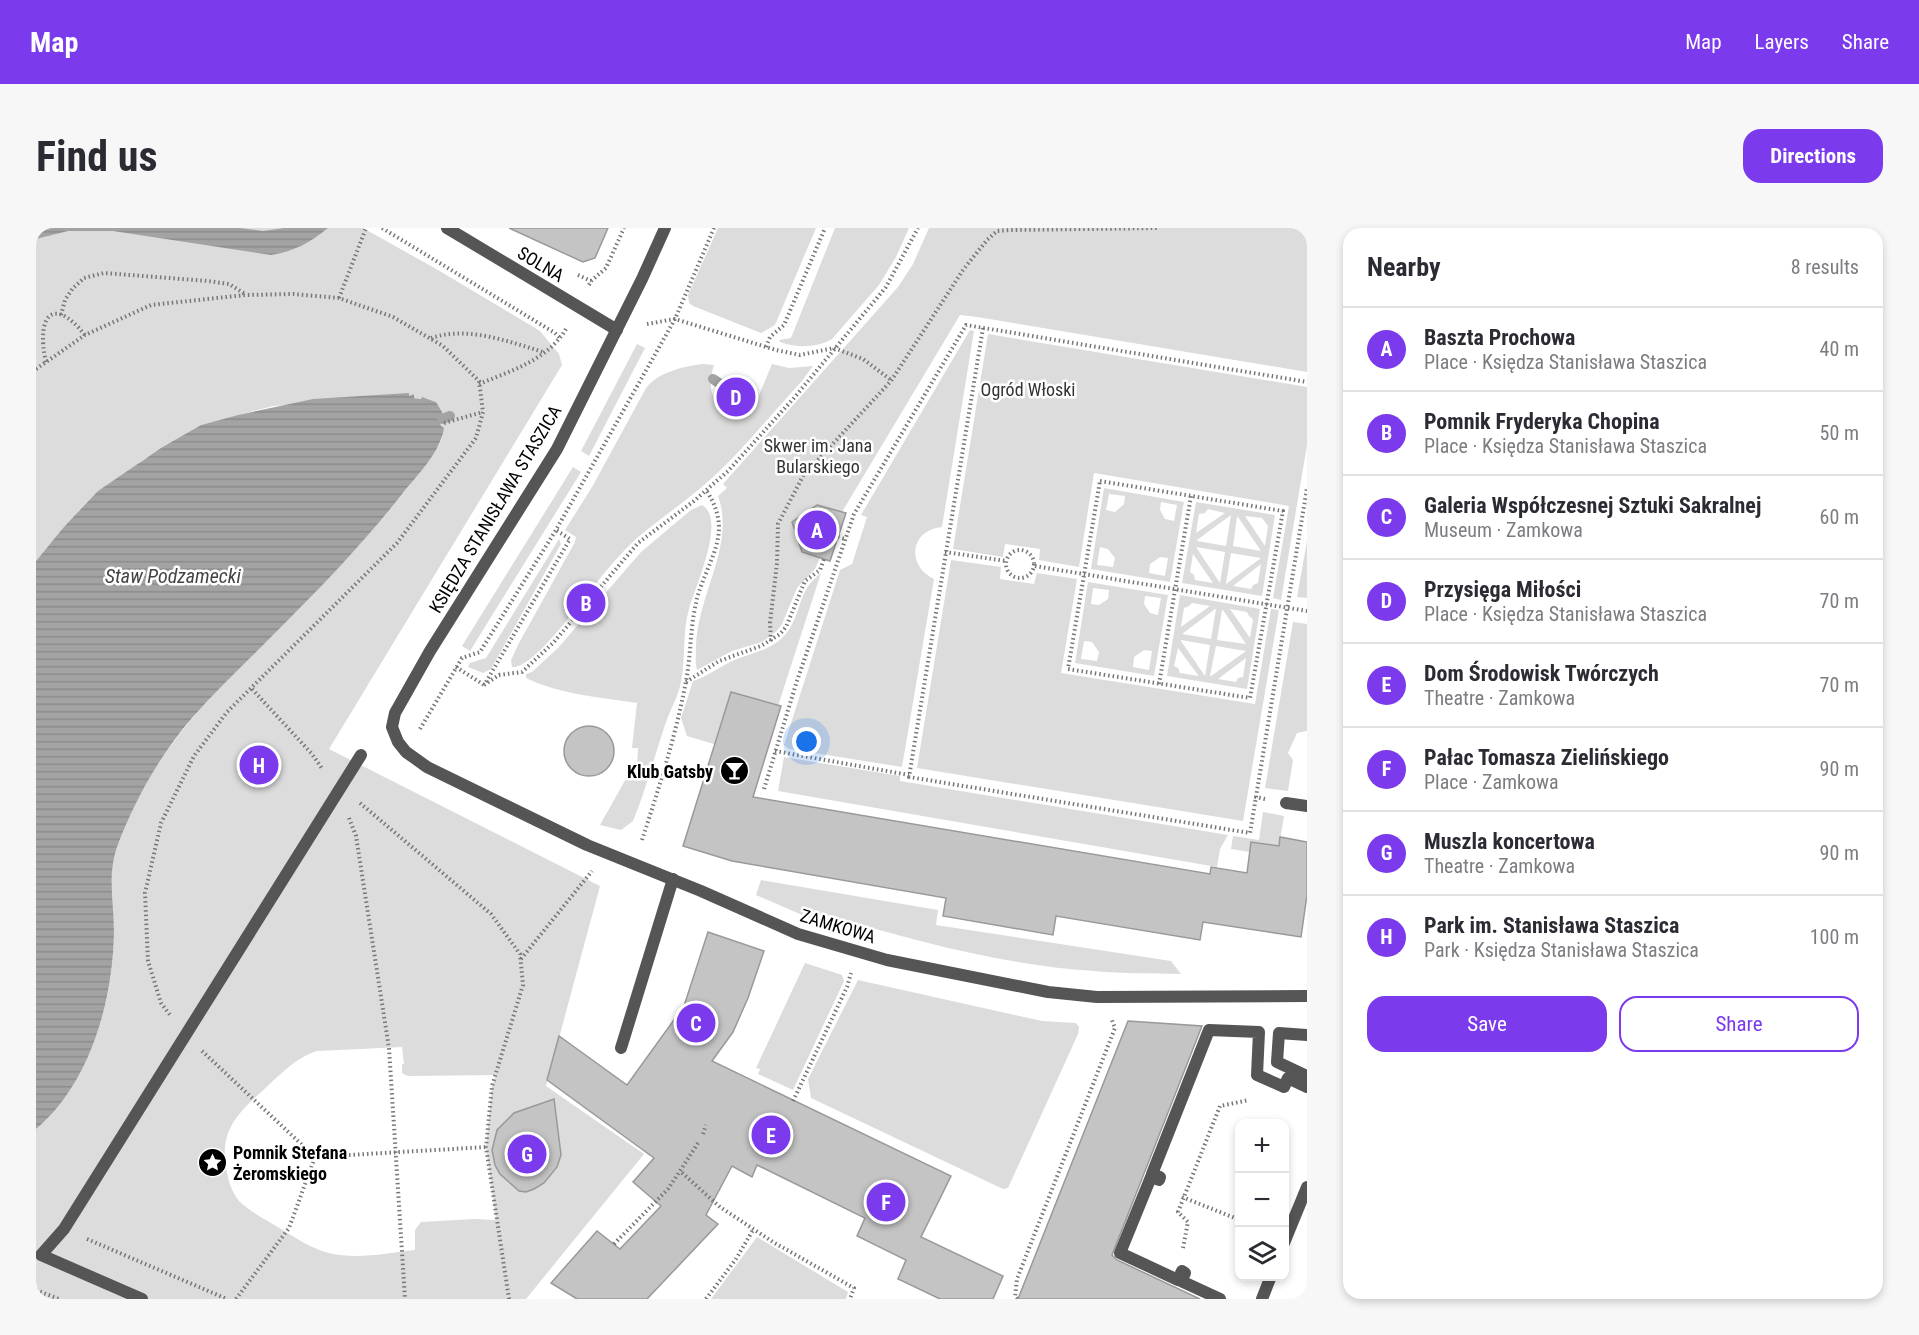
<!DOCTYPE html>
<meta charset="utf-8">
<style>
:root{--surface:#fff;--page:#f7f7f7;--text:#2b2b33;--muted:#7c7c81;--line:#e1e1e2;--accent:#7c3aed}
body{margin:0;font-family:"Roboto Condensed",sans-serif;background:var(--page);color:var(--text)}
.controls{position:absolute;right:18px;bottom:18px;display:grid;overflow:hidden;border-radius:12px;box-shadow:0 3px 9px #0003}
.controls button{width:54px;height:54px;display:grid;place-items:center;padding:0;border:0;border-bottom:2px solid var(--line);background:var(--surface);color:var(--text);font:30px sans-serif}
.you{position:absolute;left:771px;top:514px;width:21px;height:21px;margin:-15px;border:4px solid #fff;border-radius:50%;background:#1a73e8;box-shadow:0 0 0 9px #1a73e833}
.badge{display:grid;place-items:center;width:39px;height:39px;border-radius:50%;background:var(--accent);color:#fff;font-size:20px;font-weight:700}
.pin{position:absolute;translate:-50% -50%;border:3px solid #fff;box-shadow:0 2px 6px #0006}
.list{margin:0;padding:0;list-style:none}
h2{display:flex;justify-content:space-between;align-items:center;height:78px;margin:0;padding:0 24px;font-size:26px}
h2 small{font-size:20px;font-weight:400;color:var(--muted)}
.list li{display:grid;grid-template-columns:39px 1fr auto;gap:18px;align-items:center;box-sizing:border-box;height:84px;padding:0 24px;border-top:2px solid var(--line)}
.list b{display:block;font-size:22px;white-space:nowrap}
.list p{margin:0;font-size:20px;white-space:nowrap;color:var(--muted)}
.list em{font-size:20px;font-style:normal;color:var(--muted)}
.actions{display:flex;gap:12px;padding:18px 24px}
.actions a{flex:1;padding:14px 0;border:2px solid var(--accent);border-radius:18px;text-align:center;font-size:21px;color:var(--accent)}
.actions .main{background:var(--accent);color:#fff}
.icon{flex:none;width:33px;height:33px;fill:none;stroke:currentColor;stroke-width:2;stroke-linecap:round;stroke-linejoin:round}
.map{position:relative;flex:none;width:1271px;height:1071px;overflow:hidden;border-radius:18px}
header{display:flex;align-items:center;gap:36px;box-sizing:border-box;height:84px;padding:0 30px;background:var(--accent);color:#fff}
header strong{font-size:28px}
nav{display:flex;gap:33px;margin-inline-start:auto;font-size:21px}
.intro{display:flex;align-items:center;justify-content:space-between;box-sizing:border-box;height:144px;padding:0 36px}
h1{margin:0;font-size:42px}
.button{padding:15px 27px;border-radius:18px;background:var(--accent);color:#fff;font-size:21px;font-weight:700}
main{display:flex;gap:36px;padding:0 36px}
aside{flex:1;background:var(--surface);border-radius:18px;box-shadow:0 3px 9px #0003}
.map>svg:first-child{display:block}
</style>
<header>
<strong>Map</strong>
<nav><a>Map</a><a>Layers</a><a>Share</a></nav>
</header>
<div class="intro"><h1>Find us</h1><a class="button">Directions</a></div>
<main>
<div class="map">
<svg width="1271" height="1071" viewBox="0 0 1271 1071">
<defs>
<pattern id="water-rules" width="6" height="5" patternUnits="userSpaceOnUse" patternTransform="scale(1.5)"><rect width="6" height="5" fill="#a3a3a3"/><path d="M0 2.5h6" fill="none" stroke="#8b8b8b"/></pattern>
</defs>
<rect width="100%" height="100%" fill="#fff"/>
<!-- green -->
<g fill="#dcdcdc" fill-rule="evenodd">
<path d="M0 0H327L402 42 504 103 523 126 526 137 293 521 564 658 510 858 608 926 490 1071H0V901C54 856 77 773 78 705 78 684 72 662 75 641 81 606 112 548 134 519 169 470 215 429 258 386 298 346 337 303 373 258 382 246 403 224 406 209 407 204 404 197 403 191H406L400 174 386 169V171L377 170 376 168 237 178 165 197 105 233 27 300 0 333ZM366 819 368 836H366V845L372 848 460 847 456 858 450 919 460 992 439 991 385 994 379 1002V1022C351 1025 321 1032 293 1025 276 1021 260 1010 245 1001 231 992 214 984 203 973 196 964 193 955 191 944 183 908 197 889 223 866 241 850 258 830 281 823Z"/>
<polygon points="682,0 780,0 739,97 725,105 657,78 653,75 652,67"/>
<path d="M799 0H873L860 29 843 57 796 111C781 120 759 120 744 114L743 112 755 110Z"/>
<path d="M893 0H1271V144L941 89 924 87 806 284 781 277 756 294 766 324 784 330 779 341 761 360 746 396 741 403 726 414 696 423 661 442C659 435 660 426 660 419 661 367 700 317 682 268L691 260 687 256 862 59 877 36Z"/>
<path d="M934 102 938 103 906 299C874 302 870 338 898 351L866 539 753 521 748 517 804 342 816 336 831 289 825 287Z"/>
<polygon points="952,106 1271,159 1271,217 1245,372 1237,370 1253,278 1058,245 1043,339 1003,332 1004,321 969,316 967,329 917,321"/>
<polygon points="601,116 609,120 553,228 545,223"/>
<path d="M667 136 678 137C668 167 682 190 715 181L721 172 736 136 753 140 777 138 766 153C736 185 708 221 676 250 652 272 626 289 601 310 587 323 573 339 561 354 547 371 497 442 476 439L475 432 483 415 539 314 540 309 529 302 556 259 609 162C619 145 648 138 667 136Z"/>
<polygon points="537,239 545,244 434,423 426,418"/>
<path d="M1068 260 1148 274 1134 354 1055 341ZM1073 266 1089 268 1088 276 1079 284 1070 282ZM1125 274 1141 277 1138 293 1129 291 1124 282ZM1064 319 1072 321 1079 330 1077 339 1061 337ZM1124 329 1132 330 1129 348 1113 345 1114 336Z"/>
<path d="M1160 274 1239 287 1226 368 1146 355ZM1172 281 1189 285 1160 305 1163 286 1169 285ZM1195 287 1190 318 1161 313V312ZM1209 288 1226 290 1232 298 1229 318ZM1201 289H1202L1225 323 1197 318ZM1160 319 1189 324 1184 355ZM1195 325 1225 330 1190 356V355ZM1157 326 1177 355 1159 352 1158 347 1154 344ZM1225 336 1222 355 1217 357 1215 361 1197 358Z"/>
<path d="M666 277C691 291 659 359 653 381 646 405 650 429 645 454 642 469 634 482 629 497 618 529 610 562 597 593L585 602 564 597 591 549 592 541H601L602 520H596L601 475C564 469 525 467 490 450V446L496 444 522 420 605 324 655 282Z"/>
<polygon points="523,311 525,316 455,441 447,445 432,439 434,435 450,430"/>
<polygon points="1271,313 1271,370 1261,369"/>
<polygon points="915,332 965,339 964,351 998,356 1001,345 1041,351 1025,445 1219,476 1235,381 1243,382 1207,593 881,540"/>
<path d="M785 345 742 478 695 464 678 516 651 508 645 490 657 453C670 449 682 440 694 434 715 424 740 423 754 400 767 378 762 363 785 345Z"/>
<path d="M1052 354 1132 367 1118 448 1039 435ZM1057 360 1073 362 1072 371 1063 377 1055 376ZM1109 368 1125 370 1122 387 1114 385 1108 376ZM1048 413 1056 414 1063 424 1061 433 1045 431ZM1108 422 1116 423 1113 442 1097 439 1098 429Z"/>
<path d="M1144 367 1224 381 1211 461 1131 448ZM1156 375 1174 378 1145 399 1148 380 1153 378ZM1180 381 1175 411 1146 406 1179 381ZM1194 381 1211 384 1213 388 1217 391 1214 410ZM1186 382H1187L1210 416 1181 412ZM1145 412 1174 417 1169 448 1145 413ZM1180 418 1210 423 1175 448H1174ZM1142 420 1162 447V448L1144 445 1142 440 1138 438ZM1210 430 1207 449 1202 450 1200 454 1182 451Z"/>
<polygon points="1257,394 1271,396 1271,503 1261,505 1252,525 1257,532 1252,563 1229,560"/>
<polygon points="748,529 864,548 864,553 1192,607 1184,621 1181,639 742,563"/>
<polygon points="1227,584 1248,588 1243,618 1214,624 1195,621 1197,608 1223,612"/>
<path d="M725 652 902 682 900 697 1135 733 1145 746C1116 745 1087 746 1058 743 967 737 879 713 792 687L789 697 720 667Z"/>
<polygon points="769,735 806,747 808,753 757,862 722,846 724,841 720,840"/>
<polygon points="822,752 1006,793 1040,795 1043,799 1042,806 972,960 967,961 775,870 772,851"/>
<polygon points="721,1009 812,1064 810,1071 675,1071"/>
</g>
<!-- water -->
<g fill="url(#water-rules)">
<path d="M0 0H204L227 3 248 0H292C275 14 257 24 235 27L77 3H32L0 11Z"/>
<path d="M373 165V168L378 166V170L385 171 386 169 400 174 406 184V191L403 192 405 198 408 200C404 225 383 245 367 265 334 307 296 348 258 386 224 421 188 454 156 490 124 527 98 573 81 619 71 648 78 675 78 704 77 773 54 856 0 901V333L27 300 62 263 125 220 165 197 202 187 277 171Z"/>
</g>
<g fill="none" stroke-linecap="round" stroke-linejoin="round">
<!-- stream -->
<g stroke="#a3a3a3" stroke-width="10">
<polyline points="677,151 689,159"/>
<polyline points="406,191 414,188"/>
</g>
</g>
<!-- building -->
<g fill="#c4c4c4" stroke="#999" stroke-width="1.5">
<polygon points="473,0 572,0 559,30 547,34"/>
<polygon points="781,277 810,285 794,333 766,324 756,294"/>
<polygon points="695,464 745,478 717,569 1174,646 1175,639 1211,645 1215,614 1243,618 1244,609 1271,614 1271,667 1265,709 1167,694 1164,712 1020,688 1017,707 907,688 910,670 696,633 647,618"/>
<circle cx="553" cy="523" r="25"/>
<polygon points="672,704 728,723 712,770 697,804 676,833 915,948 885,1009 967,1048 957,1071 904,1071 862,1051 870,1032 821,1008 829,990 721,937 716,949 696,938 670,987 682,996 611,1071 541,1071 515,1055 561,1003 584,1021 625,978 597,954 618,930 511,852 523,808 591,857 648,778"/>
<polygon points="1092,793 1166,798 1076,1027 1081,1032 1164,1071 982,1071"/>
<polygon points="518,871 525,927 521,939 508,955 498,961 490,964 483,963 464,946 459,937 456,922 461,902 478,885"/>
</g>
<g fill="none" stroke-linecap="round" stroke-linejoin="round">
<!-- path -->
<g stroke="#777" stroke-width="4" stroke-dasharray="1.5 3" stroke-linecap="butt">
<polyline points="346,0 519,105 525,111"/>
<polyline points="542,47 555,53"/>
<polyline points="553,57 555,53 570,40 588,0"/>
<polyline points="303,70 330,0"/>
<polyline points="25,87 29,72 37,60 48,50 68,45 172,53 193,56 209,66"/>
<polyline points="611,96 639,91 740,122 764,127 798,120 827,131 855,152"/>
<polyline points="947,100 873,549 1214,605 1220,569"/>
<path d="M395 110C432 98 471 113 507 124"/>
<polyline points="730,119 734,109 748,97 789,0"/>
<path d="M10 134C0 91 15 65 49 107"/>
<polyline points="0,141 49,107 115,77 209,67 257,66 303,70 357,89 407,118 443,153 447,184 440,210 361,315 191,484 158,528 125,595 109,665 112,733 125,775 134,787"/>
<path d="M443 156C475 143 514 131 531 99"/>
<polyline points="408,195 447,184"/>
<polygon points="1064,253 1247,283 1214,470 1032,441"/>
<polyline points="802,309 809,311"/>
<circle cx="984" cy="336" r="14"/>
<polyline points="909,324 970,333"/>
<polyline points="999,338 1271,383"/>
<polyline points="735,413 734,395 741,335 742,296 767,248 855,153 927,42 951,12 961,3 974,2 1123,0"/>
<polyline points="420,439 448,457"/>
<polyline points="450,454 534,311 520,302"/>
<polyline points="650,454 683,433 725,418 744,406 750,399 769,353 784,342 788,331"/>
<polyline points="1123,456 1155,268"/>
<polyline points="448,457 463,447 486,444 517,415 602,315 658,273 692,243 758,170 850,59 882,0"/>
<polyline points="216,461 276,526 287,542"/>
<polyline points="384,501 426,430 444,424 520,302 639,91 678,0"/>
<polyline points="739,523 873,547"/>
<polyline points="728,561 760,456 818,286 930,97 1271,154"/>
<polyline points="1229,571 1220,569 1271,260"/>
<polyline points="324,575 455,686 484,726 487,757 456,858 450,919 473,1071"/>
<polyline points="313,590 320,608 353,820 369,1071"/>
<path d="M606 612C623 560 640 507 650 453 655 427 654 401 660 375 665 350 682 326 683 301 683 286 678 274 670 262"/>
<polyline points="485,731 556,643"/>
<polyline points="166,823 279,929 450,919"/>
<polyline points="757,873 811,759 815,745"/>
<polyline points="667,906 670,897"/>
<polyline points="662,915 644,943 684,979 737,1014 818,1060 814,1071"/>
<polyline points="1146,969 1204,992"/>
<polyline points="51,1011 191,1071"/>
<polyline points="578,1016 632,961 644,943"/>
<polyline points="1147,1020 1152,994 1142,984 1184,878 1213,872"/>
<polyline points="0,1062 23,1071"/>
<polyline points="200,1071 253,1000 279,929"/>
<polyline points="670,1071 700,1031 717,1002"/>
<polyline points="981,1071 979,1069 981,1051 1079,800 1076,792"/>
</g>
<!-- service -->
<polyline stroke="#555" stroke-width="12" points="585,820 637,651"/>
<!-- pedestrian -->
<g stroke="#555" stroke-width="12">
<polyline points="1271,807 1243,805 1241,834 1271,848"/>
<polyline points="1248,1015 1271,959"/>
<polyline points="106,1071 5,1027 28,1001 325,527"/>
<polyline points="1184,1071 1145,1053 1149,1045 1146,1043 1142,1052 1084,1025 1115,949 1123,952 1124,949 1116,946 1173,802 1223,804 1221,847 1248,859 1252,850 1271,859"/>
<polyline points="1226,1071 1235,1048"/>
</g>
<!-- minor -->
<g stroke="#555" stroke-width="12">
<polyline points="411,0 581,102"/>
<polyline points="629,0 606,51 521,221 394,423 359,485 356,499 362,514 370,524 391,539 551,617 665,663 762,706 851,732 1012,764 1061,769 1271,768"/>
<polyline points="1250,575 1271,578"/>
</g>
</g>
<!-- icons -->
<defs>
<symbol id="bar-disc" viewBox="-11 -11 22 22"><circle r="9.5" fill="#000" stroke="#fff"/><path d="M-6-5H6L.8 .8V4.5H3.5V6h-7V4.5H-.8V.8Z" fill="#fff"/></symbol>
<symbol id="sight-disc" viewBox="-11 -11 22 22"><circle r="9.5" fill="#000" stroke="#fff"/><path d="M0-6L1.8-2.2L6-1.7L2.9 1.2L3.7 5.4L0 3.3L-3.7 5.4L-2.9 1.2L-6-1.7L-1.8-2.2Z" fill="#fff"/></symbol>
</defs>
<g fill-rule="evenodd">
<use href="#bar-disc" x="682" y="526" width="33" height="33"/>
<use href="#sight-disc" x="160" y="918" width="33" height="33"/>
</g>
<g text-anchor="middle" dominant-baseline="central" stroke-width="5" stroke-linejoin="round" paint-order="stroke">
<!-- street labels -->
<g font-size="18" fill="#000" stroke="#fff">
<text transform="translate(505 36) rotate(31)">SOLNA</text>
<text transform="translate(459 281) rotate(-59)">KSIĘDZA STANISŁAWA STASZICA</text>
<text transform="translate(802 698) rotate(17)">ZAMKOWA</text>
</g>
<!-- park labels -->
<g font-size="18" fill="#333" stroke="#fff">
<text x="992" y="161">Ogród Włoski</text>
<text x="782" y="217">Skwer im. Jana<tspan x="782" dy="21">Bularskiego</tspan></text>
</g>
<!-- poi labels -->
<g font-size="18" font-weight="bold" fill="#000" stroke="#fff" text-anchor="end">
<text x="677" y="543">Klub Gatsby</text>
<text x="197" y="924" text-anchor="start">Pomnik Stefana<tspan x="197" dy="21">Żeromskiego</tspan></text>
</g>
<!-- water labels -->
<g font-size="20" font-style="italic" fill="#444" stroke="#fff">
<text x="137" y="348">Staw Podzamecki</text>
</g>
</g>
</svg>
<div class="controls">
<button>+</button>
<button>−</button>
<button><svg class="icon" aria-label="layers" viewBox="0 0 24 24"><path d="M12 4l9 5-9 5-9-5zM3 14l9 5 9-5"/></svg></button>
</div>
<div class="you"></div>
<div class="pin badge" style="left:781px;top:302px">A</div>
<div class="pin badge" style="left:550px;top:375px">B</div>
<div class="pin badge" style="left:660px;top:795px">C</div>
<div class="pin badge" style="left:700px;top:169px">D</div>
<div class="pin badge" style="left:735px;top:907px">E</div>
<div class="pin badge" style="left:850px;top:974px">F</div>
<div class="pin badge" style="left:491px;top:926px">G</div>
<div class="pin badge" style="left:223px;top:537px">H</div>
</div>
<aside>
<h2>Nearby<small>8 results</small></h2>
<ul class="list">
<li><span class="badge">A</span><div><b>Baszta Prochowa</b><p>Place · Księdza Stanisława Staszica</p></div><em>40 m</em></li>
<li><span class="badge">B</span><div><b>Pomnik Fryderyka Chopina</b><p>Place · Księdza Stanisława Staszica</p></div><em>50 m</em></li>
<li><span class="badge">C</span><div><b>Galeria Współczesnej Sztuki Sakralnej</b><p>Museum · Zamkowa</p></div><em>60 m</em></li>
<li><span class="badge">D</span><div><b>Przysięga Miłości</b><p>Place · Księdza Stanisława Staszica</p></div><em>70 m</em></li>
<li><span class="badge">E</span><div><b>Dom Środowisk Twórczych</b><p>Theatre · Zamkowa</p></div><em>70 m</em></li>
<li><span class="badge">F</span><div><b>Pałac Tomasza Zielińskiego</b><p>Place · Zamkowa</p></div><em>90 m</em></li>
<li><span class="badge">G</span><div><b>Muszla koncertowa</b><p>Theatre · Zamkowa</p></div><em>90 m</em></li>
<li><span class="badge">H</span><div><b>Park im. Stanisława Staszica</b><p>Park · Księdza Stanisława Staszica</p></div><em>100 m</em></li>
</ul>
<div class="actions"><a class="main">Save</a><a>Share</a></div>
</aside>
</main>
